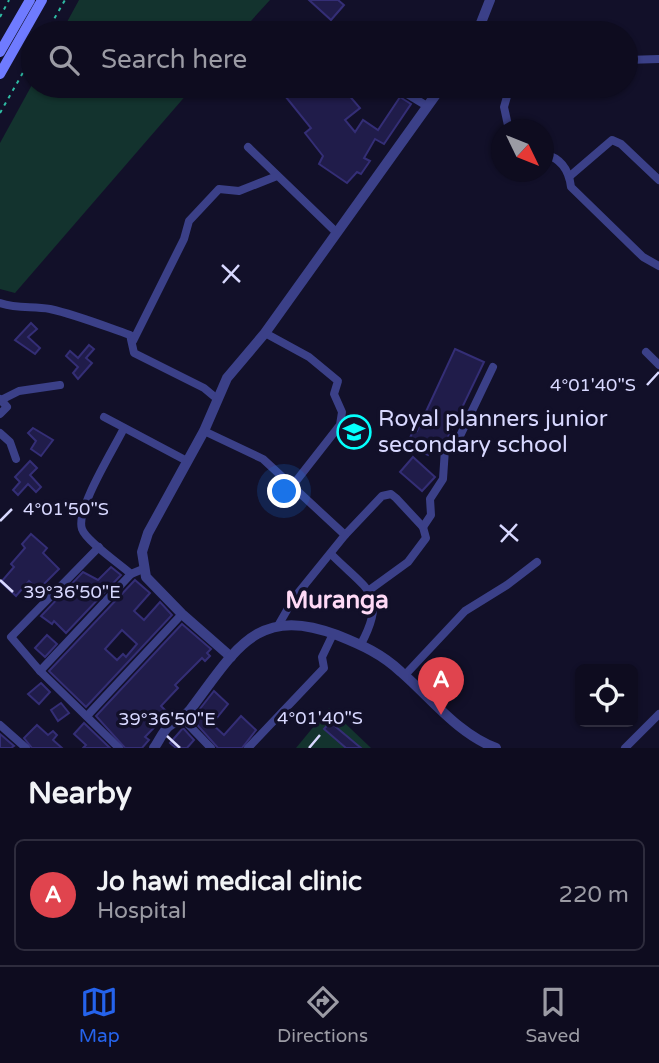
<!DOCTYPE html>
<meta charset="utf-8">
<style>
:root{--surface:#0e0c1f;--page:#171528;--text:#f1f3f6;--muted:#9b9ba4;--line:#2e2c3d;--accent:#2563eb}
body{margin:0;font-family:"Varela Round",sans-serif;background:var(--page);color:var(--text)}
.controls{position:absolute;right:21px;bottom:21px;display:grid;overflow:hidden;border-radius:10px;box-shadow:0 2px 5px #0004}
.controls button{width:63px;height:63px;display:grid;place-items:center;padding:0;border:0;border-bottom:2px solid var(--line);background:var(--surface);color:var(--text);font:35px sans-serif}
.compass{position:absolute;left:491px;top:119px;width:63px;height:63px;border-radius:50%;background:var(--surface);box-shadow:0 2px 5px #0004;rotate:133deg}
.you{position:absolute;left:285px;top:492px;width:24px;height:24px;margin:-18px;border:5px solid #fff;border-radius:50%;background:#1a73e8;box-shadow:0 0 0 10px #1a73e833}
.badge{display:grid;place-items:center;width:46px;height:46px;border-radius:50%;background:var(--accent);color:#fff;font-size:23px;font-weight:700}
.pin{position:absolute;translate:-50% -58px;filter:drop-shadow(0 2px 4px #0008)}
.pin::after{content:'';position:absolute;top:37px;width:24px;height:21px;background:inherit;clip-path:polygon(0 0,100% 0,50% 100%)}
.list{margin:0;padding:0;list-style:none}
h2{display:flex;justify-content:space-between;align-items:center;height:91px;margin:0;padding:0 28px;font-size:30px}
h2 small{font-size:23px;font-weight:400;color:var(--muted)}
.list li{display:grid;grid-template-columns:46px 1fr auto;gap:21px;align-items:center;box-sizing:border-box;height:112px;margin:0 14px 14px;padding:0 14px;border:2px solid var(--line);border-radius:10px}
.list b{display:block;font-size:26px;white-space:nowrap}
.list p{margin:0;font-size:23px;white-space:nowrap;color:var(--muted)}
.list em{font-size:23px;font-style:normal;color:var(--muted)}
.icon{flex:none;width:38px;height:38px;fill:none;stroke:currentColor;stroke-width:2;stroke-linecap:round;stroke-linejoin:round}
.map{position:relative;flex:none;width:659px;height:748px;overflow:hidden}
.search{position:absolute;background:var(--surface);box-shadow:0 2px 5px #0004;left:21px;right:21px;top:21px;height:77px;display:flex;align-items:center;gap:18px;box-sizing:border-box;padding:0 24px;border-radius:38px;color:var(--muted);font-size:26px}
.sheet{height:217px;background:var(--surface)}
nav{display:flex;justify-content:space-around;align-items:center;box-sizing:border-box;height:98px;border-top:2px solid var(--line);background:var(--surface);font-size:19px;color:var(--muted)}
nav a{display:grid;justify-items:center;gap:4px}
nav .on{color:var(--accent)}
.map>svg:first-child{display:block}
</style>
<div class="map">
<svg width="659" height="748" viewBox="0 0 659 748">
<rect width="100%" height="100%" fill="#121029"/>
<!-- green -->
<g fill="#13332e">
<polygon points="79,0 270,0 240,33 61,33"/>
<polygon points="33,83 194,86 15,293 0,289 0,143"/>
<polygon points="329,708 371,748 296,748"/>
</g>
<!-- building -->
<g fill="#201c4a" stroke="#342e76" stroke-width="2" fill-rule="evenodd">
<polygon points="309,0 338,0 344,5 331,20"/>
<polygon points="369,23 396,32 395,33 366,33"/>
<polygon points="277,86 341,86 360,108 345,120 355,132 363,120 378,130 400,97 411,104 384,144 375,139 364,158 370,161 361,174 357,172 347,183 319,164 323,156 305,133 311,128"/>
<polygon points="31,323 37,329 28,337 40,348 35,354 15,340"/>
<polygon points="89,345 94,349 86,358 92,363 78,379 73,373 78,367 66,356 70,351 78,358"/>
<polygon points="455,349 484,362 447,439 444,442 436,438 428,455 406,445 414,430 417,431"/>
<polygon points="33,428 53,440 41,456 31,449 36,441 28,433"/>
<polygon points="413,457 435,477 422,491 400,472"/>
<polygon points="30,461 37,468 30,475 41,487 36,492 28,484 18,495 13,490 20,482 15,477"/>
<polygon points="31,534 47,548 43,553 59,569 38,590 29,581 16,596 1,582 14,567 11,564 25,548 22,544"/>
<polygon points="111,567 121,575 66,633 54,621 52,624 41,616 83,572 98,580"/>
<path d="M135 580 150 593 134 611 144 620 160 602 172 615 86 707 49 671ZM122 630 137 644 126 657 123 654 117 660 105 649Z"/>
<polygon points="182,624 211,649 207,653 210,656 205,661 202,658 175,685 178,688 161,706 168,713 145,737 149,740 142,748 125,748 96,716"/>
<polygon points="47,635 57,644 45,657 35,648"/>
<polygon points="41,683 50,692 39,704 28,694"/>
<polygon points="214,691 228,704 212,724 224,735 241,716 256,730 242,748 218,748 192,719"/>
<polygon points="61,703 69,713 58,721 51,710"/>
<polygon points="330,722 355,743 361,748 346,748 324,729"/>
<polygon points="84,723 110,748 83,748 86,745 74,734"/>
<polygon points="37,725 48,735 53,731 57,735 53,740 62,748 32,748 24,738"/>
<polygon points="183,728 194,740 187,748 176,748 170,743"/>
<polygon points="0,734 14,746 11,748 0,748"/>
</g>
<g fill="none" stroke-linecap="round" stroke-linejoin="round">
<!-- path -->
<g stroke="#2fbca4" stroke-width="2" stroke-dasharray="3.5 5" stroke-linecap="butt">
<polyline points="0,17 9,0"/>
<polyline points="46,33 65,0"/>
<polyline points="0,113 33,55"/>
</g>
<!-- minor -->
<g stroke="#3b4088" stroke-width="8">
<polyline points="626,60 659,59"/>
<polyline points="394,86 427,106"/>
<polyline points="354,90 361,86"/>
<polyline points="509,130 504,107 510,86"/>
<polyline points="248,147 336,232"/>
<path d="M544 154C561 158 569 170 571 187L643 257 659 266"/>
<polyline points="570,176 612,140 621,144 659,180"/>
<path d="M0 303C17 309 32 306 50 309 77 315 104 326 130 335L134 353 204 388 216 398"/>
<polyline points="265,333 309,357 338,381 334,394 342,412 340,425 293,485"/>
<polyline points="133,341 184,239 189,221 219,189 239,191 277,176"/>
<polyline points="646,352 659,365"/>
<polyline points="0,399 7,407 0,414"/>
<polyline points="3,399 19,391 60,385"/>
<polyline points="104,417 187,461"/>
<path d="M124 428C115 447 75 510 82 529 86 541 120 564 131 574"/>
<polyline points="204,431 263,459 345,535 382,496 391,494 396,498 423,527 426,538 408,562 368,591"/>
<polyline points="0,433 10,442 16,459"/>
<polyline points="423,527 431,515 430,499 443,479 445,449 459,438 493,367"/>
<polyline points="99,547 11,637 40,671 119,748"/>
<path d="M332 555C367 590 388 594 361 644"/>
<polyline points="279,624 294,598 345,535"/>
<polyline points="40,671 131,574 143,569"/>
<polyline points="405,675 465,611 507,585 537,562"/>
<polyline points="87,716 182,614"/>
<polyline points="183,719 211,748"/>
<polyline points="0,725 26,748"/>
<polyline points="248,748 324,668 322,657 333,634"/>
<polyline points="625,748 659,714"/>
</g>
<!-- tertiary -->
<g stroke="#3b4088" stroke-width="10">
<polyline points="477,33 490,0"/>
<polyline points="231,657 182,614 146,577 142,552 148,533 204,431 227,378 265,333 442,86"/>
<path d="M154 748C159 741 163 731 169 726 177 720 183 718 190 710 235 651 256 604 337 635 362 645 382 654 401 672 431 698 458 734 496 748"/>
</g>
<!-- secondary -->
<g stroke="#6f7bff" stroke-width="10">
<polyline points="0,52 30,0"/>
<polyline points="0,74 42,0"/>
</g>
</g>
<!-- ticks -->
<path fill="none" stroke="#d8d8ff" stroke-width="2.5" d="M222 265 240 282M223 283 239 265M647 385 659 372M0 521 12 509M500 525 518 541M501 542 517 524M0 580 13 592M167 736 180 748M309 748 320 735"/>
<!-- icons -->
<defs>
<symbol id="school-ring" viewBox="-11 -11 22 22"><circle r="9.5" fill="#121029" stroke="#04fffd" stroke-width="1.5"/><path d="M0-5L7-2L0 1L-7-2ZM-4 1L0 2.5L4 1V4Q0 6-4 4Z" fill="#04fffd"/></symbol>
</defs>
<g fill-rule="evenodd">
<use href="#school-ring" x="335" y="413" width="38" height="38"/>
</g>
<g text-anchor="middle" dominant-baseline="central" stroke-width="7" stroke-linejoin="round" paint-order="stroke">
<!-- poi labels -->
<g font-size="23" fill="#d8d8ff" stroke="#121029" text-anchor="start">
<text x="378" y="419">Royal planners junior<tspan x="378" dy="26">secondary school</tspan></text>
</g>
<!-- neighbourhood labels -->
<g font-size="24" font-weight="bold" fill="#ffdaf6" stroke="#121029">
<text x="337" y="600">Muranga</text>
</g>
</g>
<g font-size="18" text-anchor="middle" fill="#d8d8ff" stroke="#121029" stroke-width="7" stroke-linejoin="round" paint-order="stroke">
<text x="593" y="391">4°01'40"S</text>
<text x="66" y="515">4°01'50"S</text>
<text x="72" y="598">39°36'50"E</text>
<text x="320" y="724">4°01'40"S</text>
<text x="167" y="725">39°36'50"E</text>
</g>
</svg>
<div class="controls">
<button><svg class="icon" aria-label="locate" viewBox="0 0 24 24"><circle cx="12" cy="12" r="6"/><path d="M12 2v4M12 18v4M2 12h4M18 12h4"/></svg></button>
</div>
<svg class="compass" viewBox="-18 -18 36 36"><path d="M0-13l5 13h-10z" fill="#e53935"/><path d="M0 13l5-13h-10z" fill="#9b9ba4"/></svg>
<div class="you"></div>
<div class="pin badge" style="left:441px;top:715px;background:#e0444e">A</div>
<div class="search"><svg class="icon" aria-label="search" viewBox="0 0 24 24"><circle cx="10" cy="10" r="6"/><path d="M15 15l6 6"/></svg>Search here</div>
</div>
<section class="sheet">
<h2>Nearby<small></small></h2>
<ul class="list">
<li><span class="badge" style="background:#e0444e">A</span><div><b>Jo hawi medical clinic</b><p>Hospital</p></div><em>220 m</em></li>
</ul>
</section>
<nav>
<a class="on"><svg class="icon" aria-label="map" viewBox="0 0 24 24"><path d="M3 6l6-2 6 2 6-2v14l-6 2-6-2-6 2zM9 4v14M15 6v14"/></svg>Map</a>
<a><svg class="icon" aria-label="directions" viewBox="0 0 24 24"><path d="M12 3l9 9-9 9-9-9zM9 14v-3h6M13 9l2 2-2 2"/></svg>Directions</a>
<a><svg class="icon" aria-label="saved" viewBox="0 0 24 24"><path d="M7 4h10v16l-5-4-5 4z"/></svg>Saved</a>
</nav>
